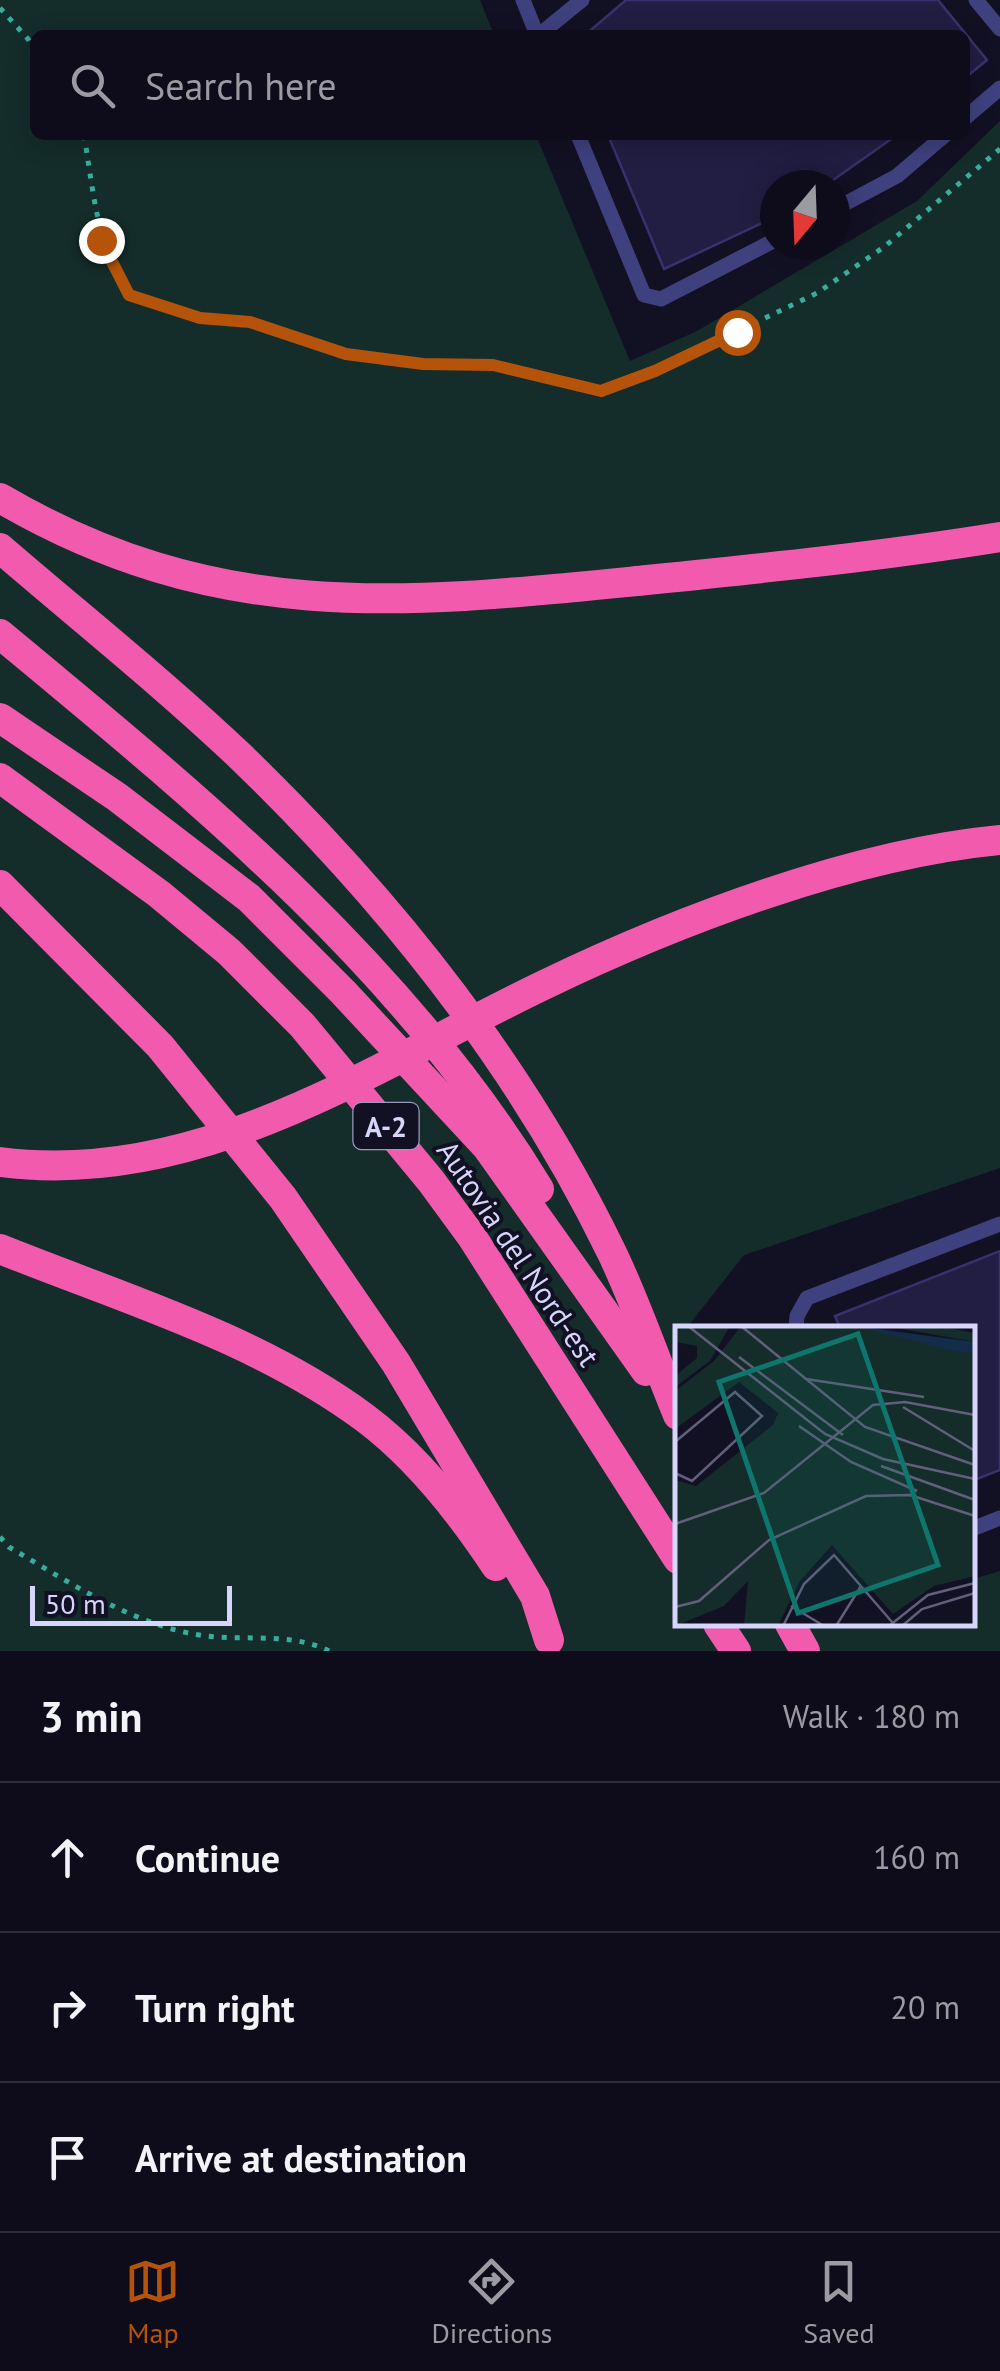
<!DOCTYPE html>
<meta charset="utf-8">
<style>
:root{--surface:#0e0c1a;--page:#171523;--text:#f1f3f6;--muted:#9b9ba2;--line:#2e2c39;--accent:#b45309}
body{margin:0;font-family:"PT Sans",sans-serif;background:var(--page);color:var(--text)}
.compass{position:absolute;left:760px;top:170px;width:90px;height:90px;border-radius:50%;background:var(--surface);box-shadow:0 5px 25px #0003;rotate:199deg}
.scale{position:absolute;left:30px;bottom:25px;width:202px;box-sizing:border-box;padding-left:10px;border:5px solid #d7d5fc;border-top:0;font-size:28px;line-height:35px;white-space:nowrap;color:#d7d5fc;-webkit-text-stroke:8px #121023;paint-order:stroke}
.stop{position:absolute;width:30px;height:30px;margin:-22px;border:8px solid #b45309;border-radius:50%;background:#fff}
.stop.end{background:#b45309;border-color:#fff;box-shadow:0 2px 10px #0008}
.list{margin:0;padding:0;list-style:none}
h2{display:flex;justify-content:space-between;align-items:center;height:130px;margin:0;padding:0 40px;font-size:42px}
h2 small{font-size:32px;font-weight:400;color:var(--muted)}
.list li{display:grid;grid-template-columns:65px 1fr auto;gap:30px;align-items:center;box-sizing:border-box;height:150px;padding:0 40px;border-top:2px solid var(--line)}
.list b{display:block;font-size:38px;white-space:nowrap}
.list em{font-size:32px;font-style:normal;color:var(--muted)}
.icon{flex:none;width:55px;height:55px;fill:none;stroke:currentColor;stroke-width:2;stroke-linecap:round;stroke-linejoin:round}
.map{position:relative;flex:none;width:1000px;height:1651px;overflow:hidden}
.search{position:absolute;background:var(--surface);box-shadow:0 5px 25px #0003;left:30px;right:30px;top:30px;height:110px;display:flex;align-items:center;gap:25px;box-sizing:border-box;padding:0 35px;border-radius:15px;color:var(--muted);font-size:38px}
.sheet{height:580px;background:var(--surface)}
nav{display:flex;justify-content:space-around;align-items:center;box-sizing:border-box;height:140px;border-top:2px solid var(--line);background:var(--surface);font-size:28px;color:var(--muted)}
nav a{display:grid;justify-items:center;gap:5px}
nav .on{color:var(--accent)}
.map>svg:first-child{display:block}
</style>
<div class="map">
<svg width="1000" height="1651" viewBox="0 0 1000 1651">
<rect width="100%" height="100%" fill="#121023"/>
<!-- green -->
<polygon fill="#142d2a" points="0,0 480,0 494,35 35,35 35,135 536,135 630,361 697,331 917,201 1000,121 1000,1168 744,1255 689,1325 691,1328 678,1328 678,1624 972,1624 973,1579 1000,1571 1000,1651 0,1651"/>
<!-- building -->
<g fill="#221e43" stroke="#39316d" stroke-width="2.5">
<polygon points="626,0 938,0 987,60 965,78 965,35 585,35"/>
<polygon points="608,135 897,135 826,185 775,185 775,217 664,269"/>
<polygon points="1000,1251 1000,1470 972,1481 972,1328 840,1328 835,1316"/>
</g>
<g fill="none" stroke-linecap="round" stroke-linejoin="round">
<!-- path -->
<g stroke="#38ad9e" stroke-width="5" stroke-dasharray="5 8" stroke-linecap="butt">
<polyline points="0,8 28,39 35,53"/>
<path d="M84 135C94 195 96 242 129 295L200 318 250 322 345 353 423 364 493 365 601 391 655 371 817 293 884 247 1000 149"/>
<path d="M0 1537 9 1547C67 1581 131 1624 199 1635 241 1642 289 1631 329 1651"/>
</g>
<!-- lane -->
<g stroke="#3f417f" stroke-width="15">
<polyline points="523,0 537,35"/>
<polyline points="976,0 1000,29"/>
<polyline points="539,35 582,0"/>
<polyline points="965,118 1000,88"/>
<polyline points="578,135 644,295 661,299 775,240"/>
<polyline points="835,209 897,176 945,135"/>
<polyline points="796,1328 797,1316 807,1298 1000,1224"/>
<polyline points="972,1529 1000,1518"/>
</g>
<!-- highway -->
<g stroke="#f25aae" stroke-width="30">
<path d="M0 498C219 626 406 604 647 580 765 568 883 556 1000 537"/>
<path d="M0 548C80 617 164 684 241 757 389 900 522 1067 612 1253 637 1305 656 1362 678 1415"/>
<path d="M0 634C199 799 403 965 539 1189"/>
<polyline points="0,718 117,797 249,898 343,992 487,1147 646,1371"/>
<polyline points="0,778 159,894 229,952 302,1025 431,1181 472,1237 678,1559"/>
<polyline points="0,885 160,1046 283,1198 396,1363 535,1596 549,1640"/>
<path d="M0 1162C200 1188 374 1066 546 984 679 920 853 854 1000 840"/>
<path d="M0 1249C124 1299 257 1338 365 1418 417 1457 461 1513 496 1566"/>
<polyline points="718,1624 736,1651"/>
<polyline points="790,1624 805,1651"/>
</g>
</g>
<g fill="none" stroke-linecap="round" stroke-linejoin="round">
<!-- route -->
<polyline stroke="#b45309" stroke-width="12" points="101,240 129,295 200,318 250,322 346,354 423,364 493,365 601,391 655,371 737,332"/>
</g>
<g text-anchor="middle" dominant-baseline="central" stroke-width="8" stroke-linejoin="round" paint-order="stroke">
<!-- shield labels -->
<rect fill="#121023" stroke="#9c9abb" stroke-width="2.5" x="353.5" y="1103" width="65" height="46" rx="8"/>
<g font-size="28" font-weight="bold" fill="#d7d5fc">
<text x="386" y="1126">A-2</text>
</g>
<!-- street labels -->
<g font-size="30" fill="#d7d5fc" stroke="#121023">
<text transform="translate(519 1253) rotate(56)">Autovia del Nord-est</text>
</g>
</g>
<!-- overview -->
<g transform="translate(675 1326)">
<rect width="300" height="300" fill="#121023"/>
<path d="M0 0H55L35 35 0 61V50L22 32V20L0 16ZM66 0H180L300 27V250L259 260 218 288 157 219 125 255 103 300H69L73 255 49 280 0 300V154L21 160 98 99 103 87 64 56 0 103V65L39 35ZM210 0H263L300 7V16Z" fill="#142d2a"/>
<path d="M180 0 300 16V27L279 25Z" fill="#142c49"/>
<path fill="none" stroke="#615f7a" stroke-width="2.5" d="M13 0 150 108 208 133 300 153M66 0 190 101 300 139M64 31 168 109M131 53 249 71M228 81 300 125M124 100 176 136 242 165M0 116 60 66 87 90 17 155 0 147M206 140 300 174M0 198 89 167 198 79 230 76 300 89M116 280 149 300M0 281 24 275 94 214 191 170 235 169 300 190M108 300 129 258 159 229 217 296M161 300 186 260M214 300 253 269 300 257M227 300 247 283 300 267"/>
<path fill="#0f766e" fill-opacity="0.15" stroke="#0f766e" stroke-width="5" d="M183 8 263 239 123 287 44 56Z"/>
<rect width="300" height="300" fill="none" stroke="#d7d5fc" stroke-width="5"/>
</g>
</svg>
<svg class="compass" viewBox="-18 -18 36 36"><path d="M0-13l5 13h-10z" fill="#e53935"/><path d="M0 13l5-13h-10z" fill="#9b9ba2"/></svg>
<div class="scale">50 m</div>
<div class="stop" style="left:737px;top:332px"></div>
<div class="stop end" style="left:101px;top:240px"></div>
<div class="search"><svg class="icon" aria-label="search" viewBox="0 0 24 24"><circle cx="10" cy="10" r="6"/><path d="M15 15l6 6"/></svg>Search here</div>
</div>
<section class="sheet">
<h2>3 min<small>Walk · 180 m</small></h2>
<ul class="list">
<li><svg class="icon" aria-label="ahead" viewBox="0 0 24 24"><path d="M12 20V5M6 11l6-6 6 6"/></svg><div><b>Continue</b></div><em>160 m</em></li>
<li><svg class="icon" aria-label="right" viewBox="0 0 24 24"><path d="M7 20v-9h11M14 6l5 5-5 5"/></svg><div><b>Turn right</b></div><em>20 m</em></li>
<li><svg class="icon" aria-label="arrive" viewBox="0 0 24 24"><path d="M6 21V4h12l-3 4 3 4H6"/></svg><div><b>Arrive at destination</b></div></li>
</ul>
</section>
<nav>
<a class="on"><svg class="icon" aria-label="map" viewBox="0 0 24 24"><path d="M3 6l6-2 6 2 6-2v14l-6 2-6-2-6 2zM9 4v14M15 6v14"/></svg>Map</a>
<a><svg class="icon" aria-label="directions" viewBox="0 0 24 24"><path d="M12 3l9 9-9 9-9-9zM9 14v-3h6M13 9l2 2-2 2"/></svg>Directions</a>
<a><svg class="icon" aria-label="saved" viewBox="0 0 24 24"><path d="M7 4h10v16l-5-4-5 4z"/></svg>Saved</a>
</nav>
